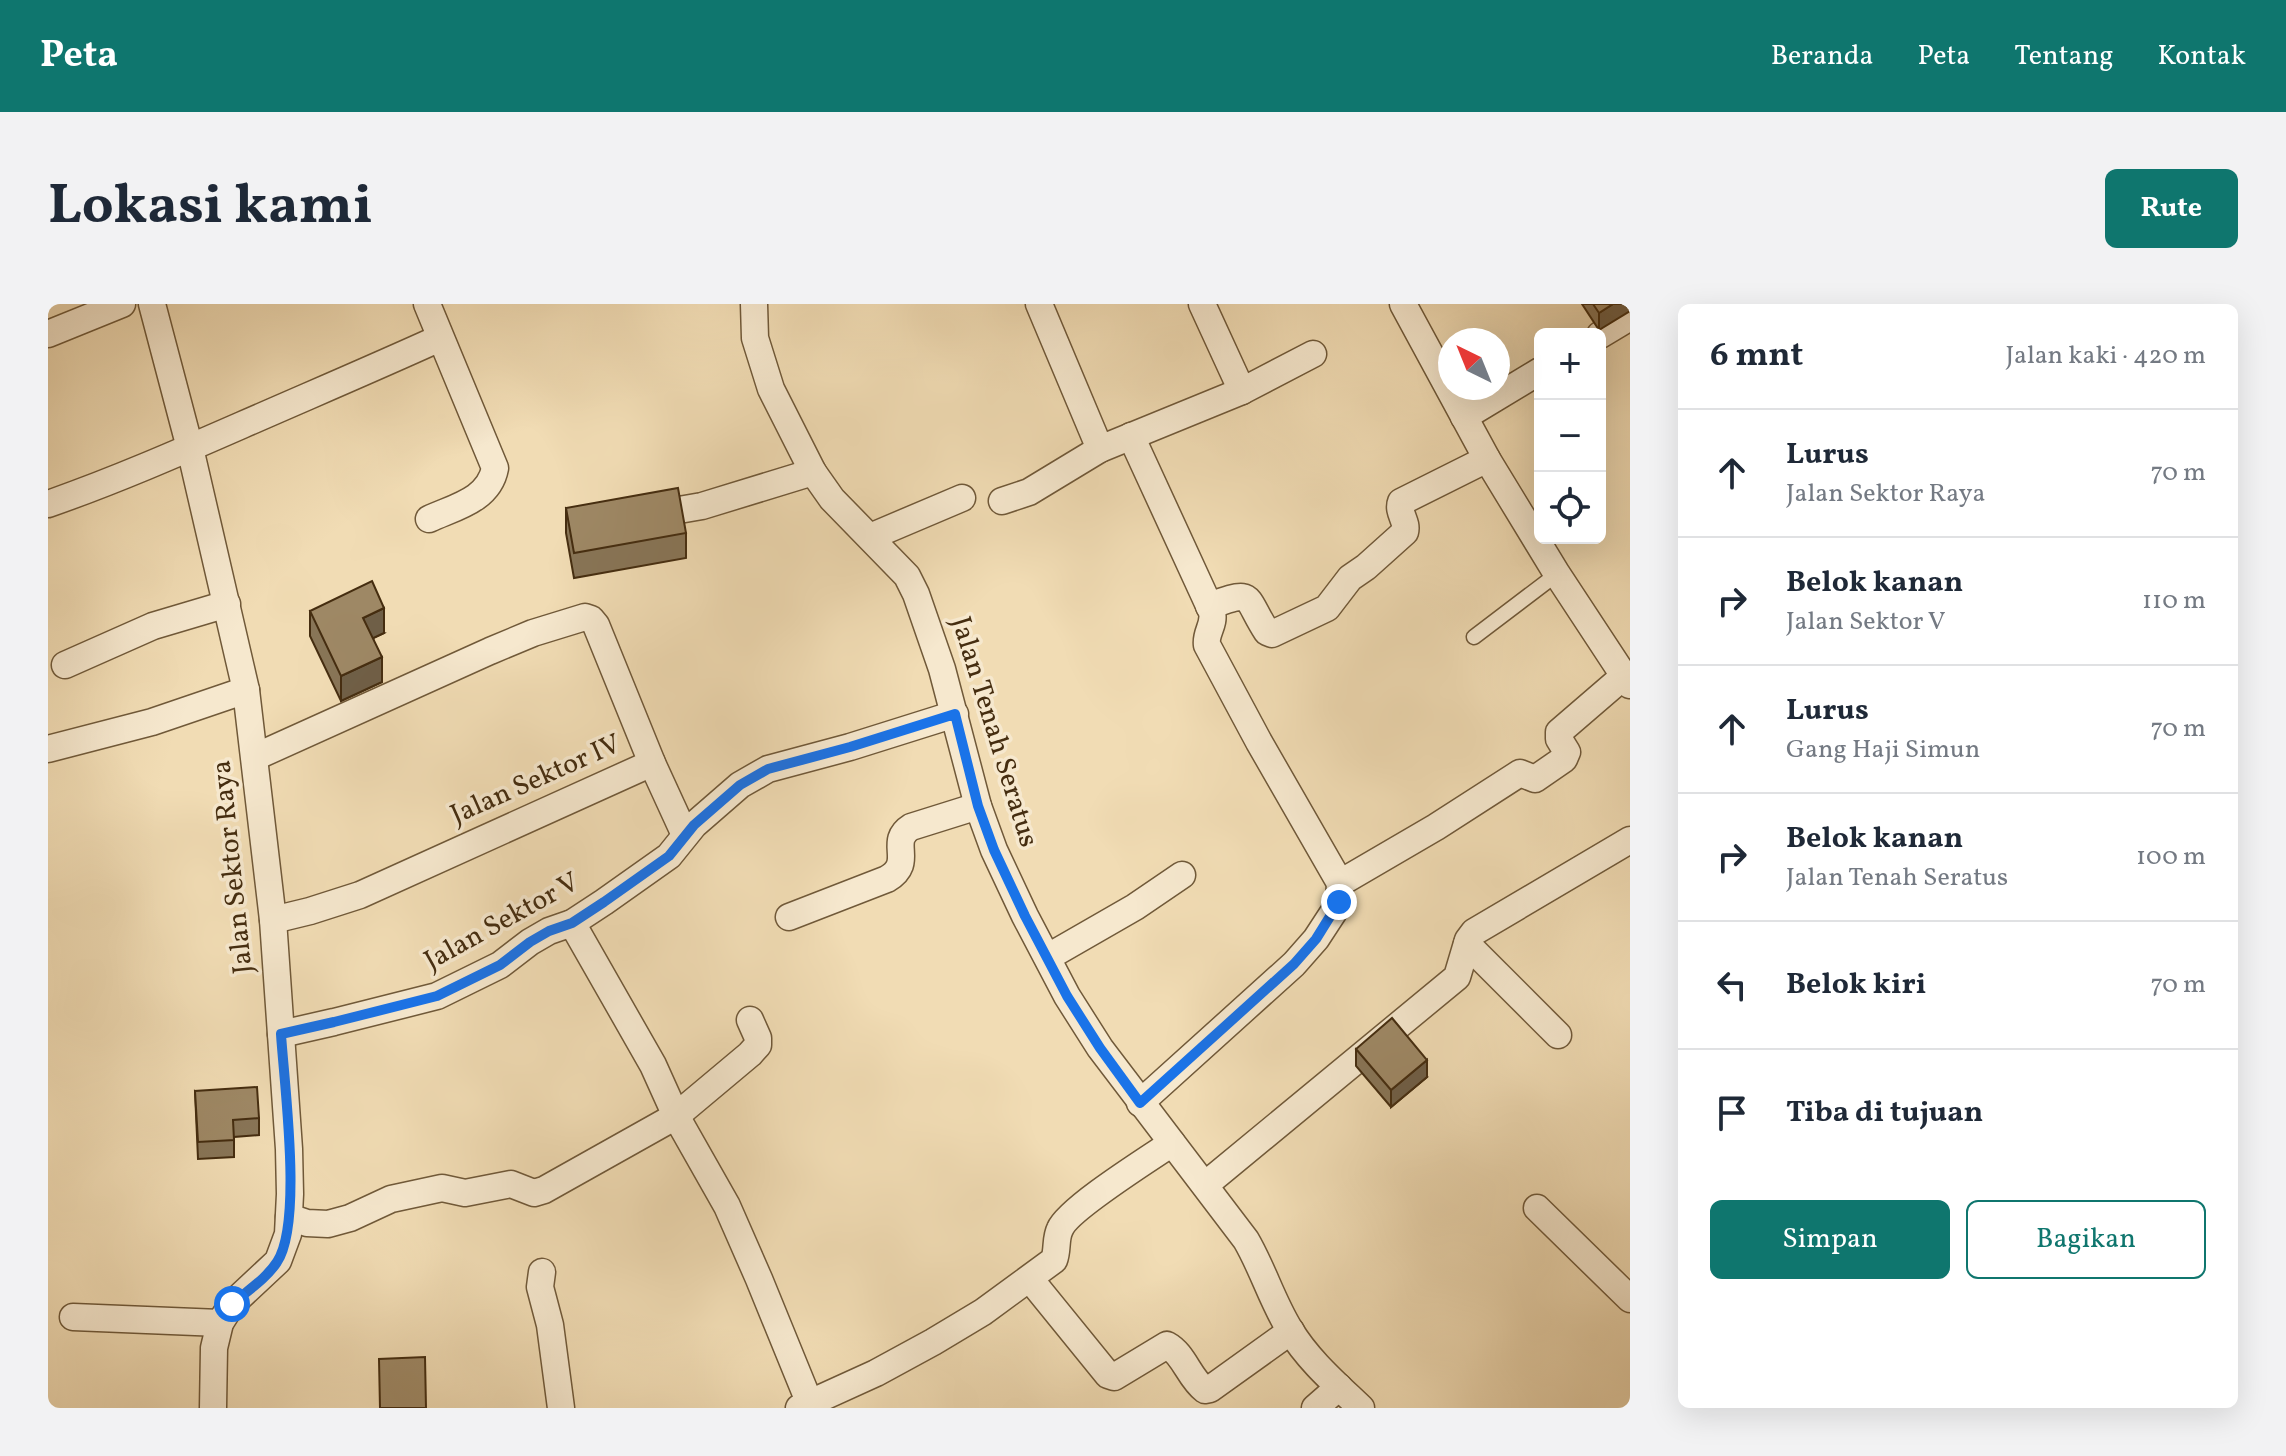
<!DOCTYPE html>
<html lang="id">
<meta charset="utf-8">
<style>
:root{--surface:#fff;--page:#f2f2f3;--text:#1f2937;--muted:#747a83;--line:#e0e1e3;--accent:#0f766e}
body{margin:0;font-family:Vollkorn,serif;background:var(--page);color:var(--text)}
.controls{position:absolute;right:24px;top:24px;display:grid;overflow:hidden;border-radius:12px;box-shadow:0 8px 32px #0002}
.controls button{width:72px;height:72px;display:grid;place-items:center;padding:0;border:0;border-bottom:2px solid var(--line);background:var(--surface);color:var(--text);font:40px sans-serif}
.compass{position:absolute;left:1390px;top:24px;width:72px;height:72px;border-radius:50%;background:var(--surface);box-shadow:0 8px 32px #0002;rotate:317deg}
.stop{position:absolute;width:24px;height:24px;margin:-18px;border:6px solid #1a73e8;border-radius:50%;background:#fff}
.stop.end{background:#1a73e8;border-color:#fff;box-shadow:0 2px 8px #0008}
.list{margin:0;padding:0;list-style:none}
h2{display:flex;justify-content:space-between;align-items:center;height:104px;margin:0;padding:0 32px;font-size:34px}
h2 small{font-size:26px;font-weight:400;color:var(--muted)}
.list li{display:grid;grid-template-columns:52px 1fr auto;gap:24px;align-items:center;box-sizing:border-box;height:128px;padding:0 32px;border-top:2px solid var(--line)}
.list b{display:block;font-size:30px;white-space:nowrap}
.list p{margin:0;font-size:26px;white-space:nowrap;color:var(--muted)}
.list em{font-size:26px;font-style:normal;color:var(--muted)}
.actions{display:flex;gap:16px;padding:24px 32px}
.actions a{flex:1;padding:18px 0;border:2px solid var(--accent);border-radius:12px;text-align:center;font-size:28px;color:var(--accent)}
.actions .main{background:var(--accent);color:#fff}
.icon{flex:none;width:44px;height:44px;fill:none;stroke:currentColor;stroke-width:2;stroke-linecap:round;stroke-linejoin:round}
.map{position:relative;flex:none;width:1582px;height:1104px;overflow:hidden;border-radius:12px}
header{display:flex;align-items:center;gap:48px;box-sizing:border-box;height:112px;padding:0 40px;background:var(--accent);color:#fff}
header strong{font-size:38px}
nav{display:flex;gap:44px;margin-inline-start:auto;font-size:28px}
.intro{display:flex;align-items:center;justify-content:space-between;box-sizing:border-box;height:192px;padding:0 48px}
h1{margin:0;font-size:56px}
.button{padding:20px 36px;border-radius:12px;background:var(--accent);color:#fff;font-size:28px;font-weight:700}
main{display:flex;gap:48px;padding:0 48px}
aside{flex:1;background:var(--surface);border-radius:12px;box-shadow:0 8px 32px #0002}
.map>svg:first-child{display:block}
</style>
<header>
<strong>Peta</strong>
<nav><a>Beranda</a><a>Peta</a><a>Tentang</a><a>Kontak</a></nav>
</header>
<div class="intro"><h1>Lokasi kami</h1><a class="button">Rute</a></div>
<main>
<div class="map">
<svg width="1582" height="1104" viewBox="0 0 1582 1104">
<rect width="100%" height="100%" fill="#f1dcb4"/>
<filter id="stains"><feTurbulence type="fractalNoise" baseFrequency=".0025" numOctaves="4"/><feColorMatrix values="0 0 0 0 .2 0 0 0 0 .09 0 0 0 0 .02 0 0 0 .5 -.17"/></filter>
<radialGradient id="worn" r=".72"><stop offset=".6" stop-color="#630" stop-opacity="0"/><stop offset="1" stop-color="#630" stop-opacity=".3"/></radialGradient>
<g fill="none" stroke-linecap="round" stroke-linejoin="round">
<defs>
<polyline id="lane" points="1426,333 1509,270"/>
<g id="street">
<polyline points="104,0 142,144 198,386 225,616 241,845 242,890 240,930 230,957 184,1000 172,1019 166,1044 165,1104"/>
<path d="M379 0 447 164C441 196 407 203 381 215"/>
<path d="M706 0 707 34 723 85 765 168 784 195 859 272 868 290 894 365 930 502 946 546 977 612 1019 692 1052 744 1198 936C1215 965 1224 997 1242 1026 1260 1056 1288 1080 1313 1104"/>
<polyline points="991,0 1052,145"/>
<polyline points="1154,0 1194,87"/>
<polyline points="1355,0 1439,155 1509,270 1582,381"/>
<polyline points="0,30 74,0"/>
<polyline points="1552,31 1582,13"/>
<polyline points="1416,113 1492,67"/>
<path d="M1083 132 1164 308C1167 321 1157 329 1159 341L1211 438 1292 579 1291 598 1285 609 1268 635 1246 660 1092 799"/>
<polyline points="954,197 981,188 1052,145 1194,87 1265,50"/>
<path d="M0 200C66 177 130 149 194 121 260 92 326 64 392 34"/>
<polyline points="602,211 654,202 765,168"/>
<polyline points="822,233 914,194"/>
<path d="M1161 302C1208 285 1195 291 1219 328L1224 330 1279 304 1302 274 1318 263 1357 228C1360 218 1349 208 1353 198L1439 155"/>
<polyline points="17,361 105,322 179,300"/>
<polyline points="0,445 104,418 198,386"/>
<polyline points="207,453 442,347 485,329 537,313 543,315 548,321 604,459 637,531"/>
<polyline points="1292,579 1388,523 1472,469 1487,475 1516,455 1519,448 1511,435 1511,428 1576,372"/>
<path d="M741 613 839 575C868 558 839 538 863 523L930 502"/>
<polyline points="225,616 262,607 312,591 604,459"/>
<polyline points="524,619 605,761 628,812 679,902 711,975 762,1100"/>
<polyline points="1419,640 1510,731"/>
<polyline points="1000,653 1087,603 1134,571"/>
<polyline points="233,730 286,718 389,692 452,661 482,638 501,627 524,619 556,598 621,552 646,521 692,481 720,465 802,443 907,410"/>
<polyline points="1157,881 1409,673 1420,636 1426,628 1582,536"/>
<polyline points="1489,904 1582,995"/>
<polyline points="241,913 259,919 280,920 302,914 343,895 394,884 417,889 463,880 486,889 496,886 628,812 702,750 710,741 710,734 702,716"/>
<polyline points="494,968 492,983 502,1021 513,1104"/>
<path d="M982 975 1060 1071 1066 1073 1119 1041C1136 1050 1141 1074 1157 1086L1162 1085 1243 1027"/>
<polyline points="25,1013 172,1019"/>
<path d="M751 1104 828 1069 885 1038 935 1008 1006 956C1010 946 1007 935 1012 925 1020 905 1102 854 1124 839"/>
<polyline points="1267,1104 1291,1083"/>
</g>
</defs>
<!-- lane casing -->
<use href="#lane" stroke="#705939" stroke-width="17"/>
<!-- street casing -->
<use href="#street" stroke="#705939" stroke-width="29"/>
<!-- lane -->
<use href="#lane" stroke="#f6e8ce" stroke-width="14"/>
<!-- street -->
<use href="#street" stroke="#f6e8ce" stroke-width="26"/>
</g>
<!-- wall -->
<g fill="#887557" stroke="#452d10" stroke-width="2">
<polygon points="1534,0 1582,0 1551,26"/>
<polygon points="518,204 638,229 638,254 526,274 518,229"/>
<polygon points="262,307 336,329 325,334 334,378 293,397 262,332"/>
<polygon points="1308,745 1379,773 1343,803 1308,762"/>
<polygon points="147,787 211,814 211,831 186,833 186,853 150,855"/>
</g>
<!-- shaded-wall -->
<g fill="#6f5f47" stroke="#452d10" stroke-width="2">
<polygon points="1565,0 1582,0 1582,7 1551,26 1551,9"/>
<polygon points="336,304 336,329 315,339 315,314"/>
<polygon points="334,353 334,378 293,397 293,372"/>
<polygon points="1379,756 1379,773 1343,803 1343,786"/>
</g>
<!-- building -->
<g fill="#9e8865" stroke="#452d10" stroke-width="2">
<polygon points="1545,0 1565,0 1551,9"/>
<polygon points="630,184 638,229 526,249 518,204"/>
<polygon points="324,277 336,304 315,314 334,353 293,372 262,307"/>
<polygon points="1344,714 1379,756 1343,786 1308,745"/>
<polygon points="209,783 211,814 185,816 186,836 150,838 147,787"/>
<polygon points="377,1053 378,1104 332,1104 331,1055"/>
</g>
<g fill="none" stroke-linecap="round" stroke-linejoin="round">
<!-- route -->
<path stroke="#1a73e8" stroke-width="10" d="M184 1000C199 987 219 974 229 958 255 919 236 779 233 730L286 718 389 692 452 661 482 638 501 627 524 619 556 598 621 552 646 521 692 481 720 465 802 443 907 410 930 502 946 546 977 612 1019 692 1052 744 1092 799 1246 660 1268 635 1291 598"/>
</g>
<g text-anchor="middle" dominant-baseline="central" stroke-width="7" stroke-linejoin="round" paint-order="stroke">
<!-- street labels -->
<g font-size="28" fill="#452d10" stroke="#f6e8ce">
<text transform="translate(946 428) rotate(73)">Jalan Tenah Seratus</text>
<text transform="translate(488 476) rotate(-24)">Jalan Sektor IV</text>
<text transform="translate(185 563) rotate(-96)">Jalan Sektor Raya</text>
<text transform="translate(454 618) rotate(-29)">Jalan Sektor V</text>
</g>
</g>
<rect width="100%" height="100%" filter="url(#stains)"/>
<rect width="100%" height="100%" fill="url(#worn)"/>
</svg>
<div class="controls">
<button>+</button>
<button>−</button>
<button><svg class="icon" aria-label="locate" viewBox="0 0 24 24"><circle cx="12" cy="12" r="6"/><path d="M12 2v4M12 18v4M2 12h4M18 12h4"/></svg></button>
</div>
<svg class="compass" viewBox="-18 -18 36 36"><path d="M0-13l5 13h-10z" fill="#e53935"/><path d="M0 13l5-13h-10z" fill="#747a83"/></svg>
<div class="stop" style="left:184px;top:1000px"></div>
<div class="stop end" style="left:1291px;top:598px"></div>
</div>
<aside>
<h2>6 mnt<small>Jalan kaki · 420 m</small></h2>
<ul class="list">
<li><svg class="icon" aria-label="ahead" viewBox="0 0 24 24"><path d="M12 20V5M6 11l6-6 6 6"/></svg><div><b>Lurus</b><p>Jalan Sektor Raya</p></div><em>70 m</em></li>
<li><svg class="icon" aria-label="right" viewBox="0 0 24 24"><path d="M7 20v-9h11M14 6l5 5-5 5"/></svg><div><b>Belok kanan</b><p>Jalan Sektor V</p></div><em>110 m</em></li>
<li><svg class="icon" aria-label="ahead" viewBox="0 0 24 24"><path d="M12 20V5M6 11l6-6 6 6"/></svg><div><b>Lurus</b><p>Gang Haji Simun</p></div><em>70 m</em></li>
<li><svg class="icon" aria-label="right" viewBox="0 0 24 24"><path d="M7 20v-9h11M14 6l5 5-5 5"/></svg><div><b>Belok kanan</b><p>Jalan Tenah Seratus</p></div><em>100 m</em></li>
<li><svg class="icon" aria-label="left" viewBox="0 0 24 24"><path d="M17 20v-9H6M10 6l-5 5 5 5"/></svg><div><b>Belok kiri</b></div><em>70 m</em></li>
<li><svg class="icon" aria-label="arrive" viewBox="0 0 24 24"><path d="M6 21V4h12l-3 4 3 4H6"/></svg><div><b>Tiba di tujuan</b></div></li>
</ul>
<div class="actions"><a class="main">Simpan</a><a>Bagikan</a></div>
</aside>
</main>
